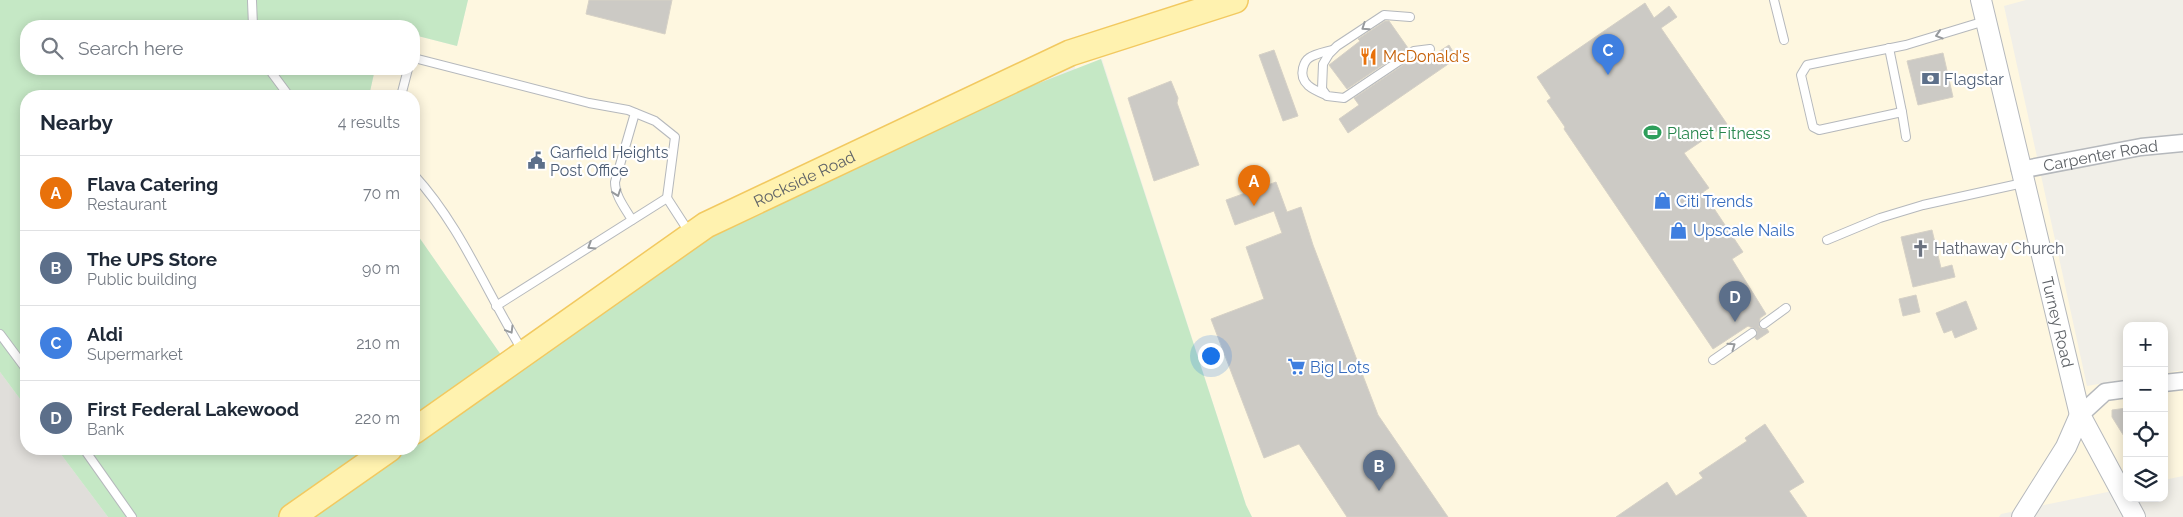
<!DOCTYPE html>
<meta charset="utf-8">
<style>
:root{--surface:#fff;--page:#f6f6f7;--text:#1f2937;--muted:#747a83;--line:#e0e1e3;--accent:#ea4335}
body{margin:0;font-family:Raleway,sans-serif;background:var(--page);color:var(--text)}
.controls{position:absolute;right:15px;bottom:15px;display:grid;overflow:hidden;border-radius:10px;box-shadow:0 2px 12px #0003}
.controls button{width:45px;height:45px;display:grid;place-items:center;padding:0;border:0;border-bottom:1px solid var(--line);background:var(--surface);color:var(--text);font:25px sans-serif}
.you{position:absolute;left:1210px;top:355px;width:18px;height:18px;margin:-12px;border:4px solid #fff;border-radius:50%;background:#1a73e8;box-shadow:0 0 0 8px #1a73e833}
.badge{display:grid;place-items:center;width:32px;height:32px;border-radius:50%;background:var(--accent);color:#fff;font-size:16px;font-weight:700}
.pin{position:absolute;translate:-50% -41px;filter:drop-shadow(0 1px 2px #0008)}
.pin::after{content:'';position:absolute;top:26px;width:18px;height:15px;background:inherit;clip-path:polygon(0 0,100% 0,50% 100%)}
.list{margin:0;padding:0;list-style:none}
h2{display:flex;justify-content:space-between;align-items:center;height:65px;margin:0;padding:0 20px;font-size:21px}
h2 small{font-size:16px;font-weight:400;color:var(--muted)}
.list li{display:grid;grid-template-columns:32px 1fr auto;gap:15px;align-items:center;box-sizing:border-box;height:75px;padding:0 20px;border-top:1px solid var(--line)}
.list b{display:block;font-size:19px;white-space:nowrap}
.list p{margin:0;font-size:16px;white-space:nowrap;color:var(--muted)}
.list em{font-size:16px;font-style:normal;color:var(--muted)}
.icon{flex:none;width:28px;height:28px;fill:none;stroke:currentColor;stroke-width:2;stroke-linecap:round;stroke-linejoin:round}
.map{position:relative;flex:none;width:2183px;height:517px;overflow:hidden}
.search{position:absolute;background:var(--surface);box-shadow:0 2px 12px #0003;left:20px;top:20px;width:400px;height:55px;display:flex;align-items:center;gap:12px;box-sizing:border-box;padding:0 18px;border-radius:20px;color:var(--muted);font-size:19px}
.panel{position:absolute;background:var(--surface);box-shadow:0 2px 12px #0003;left:20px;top:90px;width:400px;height:365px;border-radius:20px}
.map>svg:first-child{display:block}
</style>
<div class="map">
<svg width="2183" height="517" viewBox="0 0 2183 517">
<rect width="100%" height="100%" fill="#f1efe8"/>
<!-- commercial -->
<g fill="#fef7e0">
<polygon points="468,0 2026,0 2004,6 2087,386 2127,379 2127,488 2001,514 1999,517 1252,517 1246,505 1102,59 1076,70 1069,54 508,365 414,230 414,96 369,96 375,69 414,69 414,35 457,46"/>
<polygon points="2183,370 2183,476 2164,480 2164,373"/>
</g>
<!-- industrial -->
<polygon fill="#e0deda" points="0,372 26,407 26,449 57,449 108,517 0,517"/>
<!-- green -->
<g fill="#c5e8c5">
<polygon points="0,0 468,0 457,46 414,35 414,26 26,26 26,69 375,69 369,96 26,96 26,407 0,372"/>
<polygon points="1101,59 1246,505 1252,517 108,517 57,449 414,449 414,230 508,365 706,225 866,150"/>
</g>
<!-- building -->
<g fill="#cccac5" stroke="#d6d1c6">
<polygon points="589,0 672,0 665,34 586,14"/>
<polygon points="1645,3 1654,18 1669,6 1677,17 1661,28 1727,124 1684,153 1709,188 1703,192 1743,252 1732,259 1766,314 1760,318 1759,327 1762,329 1767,329 1769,332 1757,340 1755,338 1757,330 1748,326 1713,349 1564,129 1565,127 1547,101 1551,98 1537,77"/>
<polygon points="1385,21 1389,21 1408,48 1347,89 1329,65 1360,41 1358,39"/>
<polygon points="1449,45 1457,58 1348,133 1339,119 1359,105 1354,98 1415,57 1420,64"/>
<polygon points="1274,50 1298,116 1283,121 1259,55"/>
<polygon points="1943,53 1953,97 1918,105 1907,61"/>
<polygon points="1171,81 1178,98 1177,103 1199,165 1154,181 1128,98"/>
<polygon points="1276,182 1287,212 1301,207 1313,245 1378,415 1448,517 1347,517 1299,444 1264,458 1211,319 1264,299 1246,247 1282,233 1274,211 1235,225 1226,200"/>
<polygon points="1932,230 1941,268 1952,265 1955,277 1913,287 1901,237"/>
<polygon points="1916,295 1920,312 1903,316 1899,299"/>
<polygon points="1966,301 1977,329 1955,338 1952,330 1944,333 1936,313"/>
<polygon points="2127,408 2127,441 2112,417 2112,410"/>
<polygon points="1765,424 1804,482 1789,491 1807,517 1616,517 1667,482 1676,496 1703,478 1699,473 1747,441 1745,438"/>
</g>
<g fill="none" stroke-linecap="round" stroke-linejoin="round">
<defs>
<g id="service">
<polyline points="1774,0 1784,40"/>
<polyline points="252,1 253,26"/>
<polyline points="1410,17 1384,15 1337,46 1329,54 1323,64 1322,89 1327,96 1344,98 1414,51 1430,49"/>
<polyline points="1889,48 1902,112"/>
<polyline points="414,58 589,103 628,110 655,121 675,137 667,198"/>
<polyline points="269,69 289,96"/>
<path d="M1326 95C1314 90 1299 84 1303 68 1304 64 1306 60 1309 58 1314 54 1325 52 1332 50"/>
<polyline points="401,96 408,69"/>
<polyline points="1906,137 1902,112 1819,130 1813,127 1801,75 1807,65 1906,45 1985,21"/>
<path d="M414 175C460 225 486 291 522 350"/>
<path d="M632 220C625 208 615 196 615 182L635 113"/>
<polyline points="1827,240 1880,218 1923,205 2023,183"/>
<polyline points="496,306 667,198 689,232"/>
<polyline points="1764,324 1786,308"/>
<polyline points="0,334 26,369"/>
<polyline points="1713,360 1752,333"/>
<polyline points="84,449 132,517"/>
</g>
<g id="minor">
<path id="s1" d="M2020 170 2141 147 2183 143"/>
<polyline points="2164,383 2183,381"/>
<polyline points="2080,415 2105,392 2127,389"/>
</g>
<g id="tertiary">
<path id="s2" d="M1981 0 2080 415 2135 517"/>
<polyline points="2022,517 2066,447 2080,415"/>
</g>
<g id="primary">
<path id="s3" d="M414 431 706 225 1070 53 1235 0"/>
<polyline points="292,517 389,449"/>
</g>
</defs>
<!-- service casing -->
<use href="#service" stroke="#b5b8bc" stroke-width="10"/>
<!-- minor casing -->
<use href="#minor" stroke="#b5b8bc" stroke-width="19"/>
<!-- tertiary casing -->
<use href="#tertiary" stroke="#b5b8bc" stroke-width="22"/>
<!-- primary casing -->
<use href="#primary" stroke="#f2c960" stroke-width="28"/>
<!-- service -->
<use href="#service" stroke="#fff" stroke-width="8"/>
<!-- minor -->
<use href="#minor" stroke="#fff" stroke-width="16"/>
<!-- tertiary -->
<use href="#tertiary" stroke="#fff" stroke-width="20"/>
<!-- primary -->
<use href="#primary" stroke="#fff2af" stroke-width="25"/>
</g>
<!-- one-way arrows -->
<defs><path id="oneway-chevron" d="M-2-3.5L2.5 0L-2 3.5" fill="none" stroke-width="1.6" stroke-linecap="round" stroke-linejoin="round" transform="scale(1.25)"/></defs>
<g stroke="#979a9d">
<use href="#oneway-chevron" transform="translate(1365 27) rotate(146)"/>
<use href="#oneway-chevron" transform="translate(1939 35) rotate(163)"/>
<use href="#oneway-chevron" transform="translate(617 193) rotate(71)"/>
<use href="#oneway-chevron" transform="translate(591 246) rotate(148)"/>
<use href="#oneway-chevron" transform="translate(510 330) rotate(59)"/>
<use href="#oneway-chevron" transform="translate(1732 346) rotate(-35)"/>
</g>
<!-- icons -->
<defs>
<symbol id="restaurant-bare" viewBox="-9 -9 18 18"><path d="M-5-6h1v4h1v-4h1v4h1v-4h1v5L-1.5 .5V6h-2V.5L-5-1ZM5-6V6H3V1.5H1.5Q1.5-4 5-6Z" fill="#e8710a" stroke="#fff" stroke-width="2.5" paint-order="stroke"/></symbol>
<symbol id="bank-bare" viewBox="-9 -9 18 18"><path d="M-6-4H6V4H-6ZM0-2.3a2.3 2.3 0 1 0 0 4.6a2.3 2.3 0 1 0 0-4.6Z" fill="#5c6f8a" stroke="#fff" stroke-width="2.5" paint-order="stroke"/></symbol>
<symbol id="stadium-bare" viewBox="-9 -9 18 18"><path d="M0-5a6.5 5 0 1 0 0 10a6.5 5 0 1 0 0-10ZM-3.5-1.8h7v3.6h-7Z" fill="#2e9e5b" stroke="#fff" stroke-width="2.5" paint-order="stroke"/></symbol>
<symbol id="civic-bare" viewBox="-9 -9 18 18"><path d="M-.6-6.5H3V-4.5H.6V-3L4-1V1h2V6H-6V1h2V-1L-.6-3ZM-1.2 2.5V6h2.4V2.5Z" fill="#5c6f8a" stroke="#fff" stroke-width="2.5" paint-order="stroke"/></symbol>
<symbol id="shop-bare" viewBox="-9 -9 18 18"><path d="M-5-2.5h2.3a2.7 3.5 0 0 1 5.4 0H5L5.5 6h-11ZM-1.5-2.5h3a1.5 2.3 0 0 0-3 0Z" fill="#3f7fe0" stroke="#fff" stroke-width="2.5" paint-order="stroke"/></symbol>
<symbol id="church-bare" viewBox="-9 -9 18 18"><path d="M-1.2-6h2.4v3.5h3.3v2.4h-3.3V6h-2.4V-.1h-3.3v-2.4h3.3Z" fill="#6b7280" stroke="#fff" stroke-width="2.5" paint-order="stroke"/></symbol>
<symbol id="supermarket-bare" viewBox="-9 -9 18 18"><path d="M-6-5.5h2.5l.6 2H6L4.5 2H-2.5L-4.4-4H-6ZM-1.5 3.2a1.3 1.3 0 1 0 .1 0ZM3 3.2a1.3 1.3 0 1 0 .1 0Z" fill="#3f7fe0" stroke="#fff" stroke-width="2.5" paint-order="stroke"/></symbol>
</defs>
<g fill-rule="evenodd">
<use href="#restaurant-bare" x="1356" y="44" width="25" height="25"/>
<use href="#bank-bare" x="1918" y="66" width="25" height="25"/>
<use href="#stadium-bare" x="1640" y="120" width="25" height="25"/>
<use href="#civic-bare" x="524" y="148" width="25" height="25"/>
<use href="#shop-bare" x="1650" y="188" width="25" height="25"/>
<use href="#shop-bare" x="1666" y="218" width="25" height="25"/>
<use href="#church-bare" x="1908" y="236" width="25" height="25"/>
<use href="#supermarket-bare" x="1284" y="354" width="25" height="25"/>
</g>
<g text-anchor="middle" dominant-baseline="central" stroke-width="4.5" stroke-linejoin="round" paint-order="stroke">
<!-- food labels -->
<g font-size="16" fill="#c56008" stroke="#fff" text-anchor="start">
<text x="1383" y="56">McDonald's</text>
</g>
<!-- service labels -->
<g font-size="16" fill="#4e5e75" stroke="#fff" text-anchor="start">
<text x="1944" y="79">Flagstar</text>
<text x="550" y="152">Garfield Heights<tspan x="550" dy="18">Post Office</tspan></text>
</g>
<!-- leisure labels -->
<g font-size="16" fill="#27864d" stroke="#fff" text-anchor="start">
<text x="1667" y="133">Planet Fitness</text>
</g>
<!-- street labels -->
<g font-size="16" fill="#5f6368" stroke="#fff">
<text stroke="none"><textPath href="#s1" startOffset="82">Carpenter Road</textPath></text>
<text stroke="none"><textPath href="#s3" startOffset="466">Rockside Road</textPath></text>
<text stroke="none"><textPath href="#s2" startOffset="331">Turney Road</textPath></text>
</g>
<!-- shop labels -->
<g font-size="16" fill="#366cbe" stroke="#fff" text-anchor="start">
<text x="1676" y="201">Citi Trends</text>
<text x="1693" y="230">Upscale Nails</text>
<text x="1310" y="367">Big Lots</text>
</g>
<!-- worship labels -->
<g font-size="16" fill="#5b616d" stroke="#fff" text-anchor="start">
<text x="1934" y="248">Hathaway Church</text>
</g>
</g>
</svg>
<div class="controls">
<button>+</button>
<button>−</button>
<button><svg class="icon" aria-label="locate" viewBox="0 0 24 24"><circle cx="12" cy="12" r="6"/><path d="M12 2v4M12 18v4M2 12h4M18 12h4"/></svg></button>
<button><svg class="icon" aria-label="layers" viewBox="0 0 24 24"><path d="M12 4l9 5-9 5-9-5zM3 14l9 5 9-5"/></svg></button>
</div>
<div class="you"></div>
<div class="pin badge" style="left:1254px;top:206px;background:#e8710a">A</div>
<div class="pin badge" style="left:1379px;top:491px;background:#5c6f8a">B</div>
<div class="pin badge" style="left:1608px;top:75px;background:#3f7fe0">C</div>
<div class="pin badge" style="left:1735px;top:322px;background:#5c6f8a">D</div>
<div class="search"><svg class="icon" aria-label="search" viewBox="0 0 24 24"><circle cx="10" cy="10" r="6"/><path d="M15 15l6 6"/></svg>Search here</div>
<section class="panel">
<h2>Nearby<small>4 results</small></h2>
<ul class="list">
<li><span class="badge" style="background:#e8710a">A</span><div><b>Flava Catering</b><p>Restaurant</p></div><em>70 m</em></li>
<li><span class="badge" style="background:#5c6f8a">B</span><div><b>The UPS Store</b><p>Public building</p></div><em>90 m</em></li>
<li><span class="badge" style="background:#3f7fe0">C</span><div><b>Aldi</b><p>Supermarket</p></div><em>210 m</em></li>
<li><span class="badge" style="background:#5c6f8a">D</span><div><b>First Federal Lakewood</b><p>Bank</p></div><em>220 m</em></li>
</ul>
</section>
</div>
